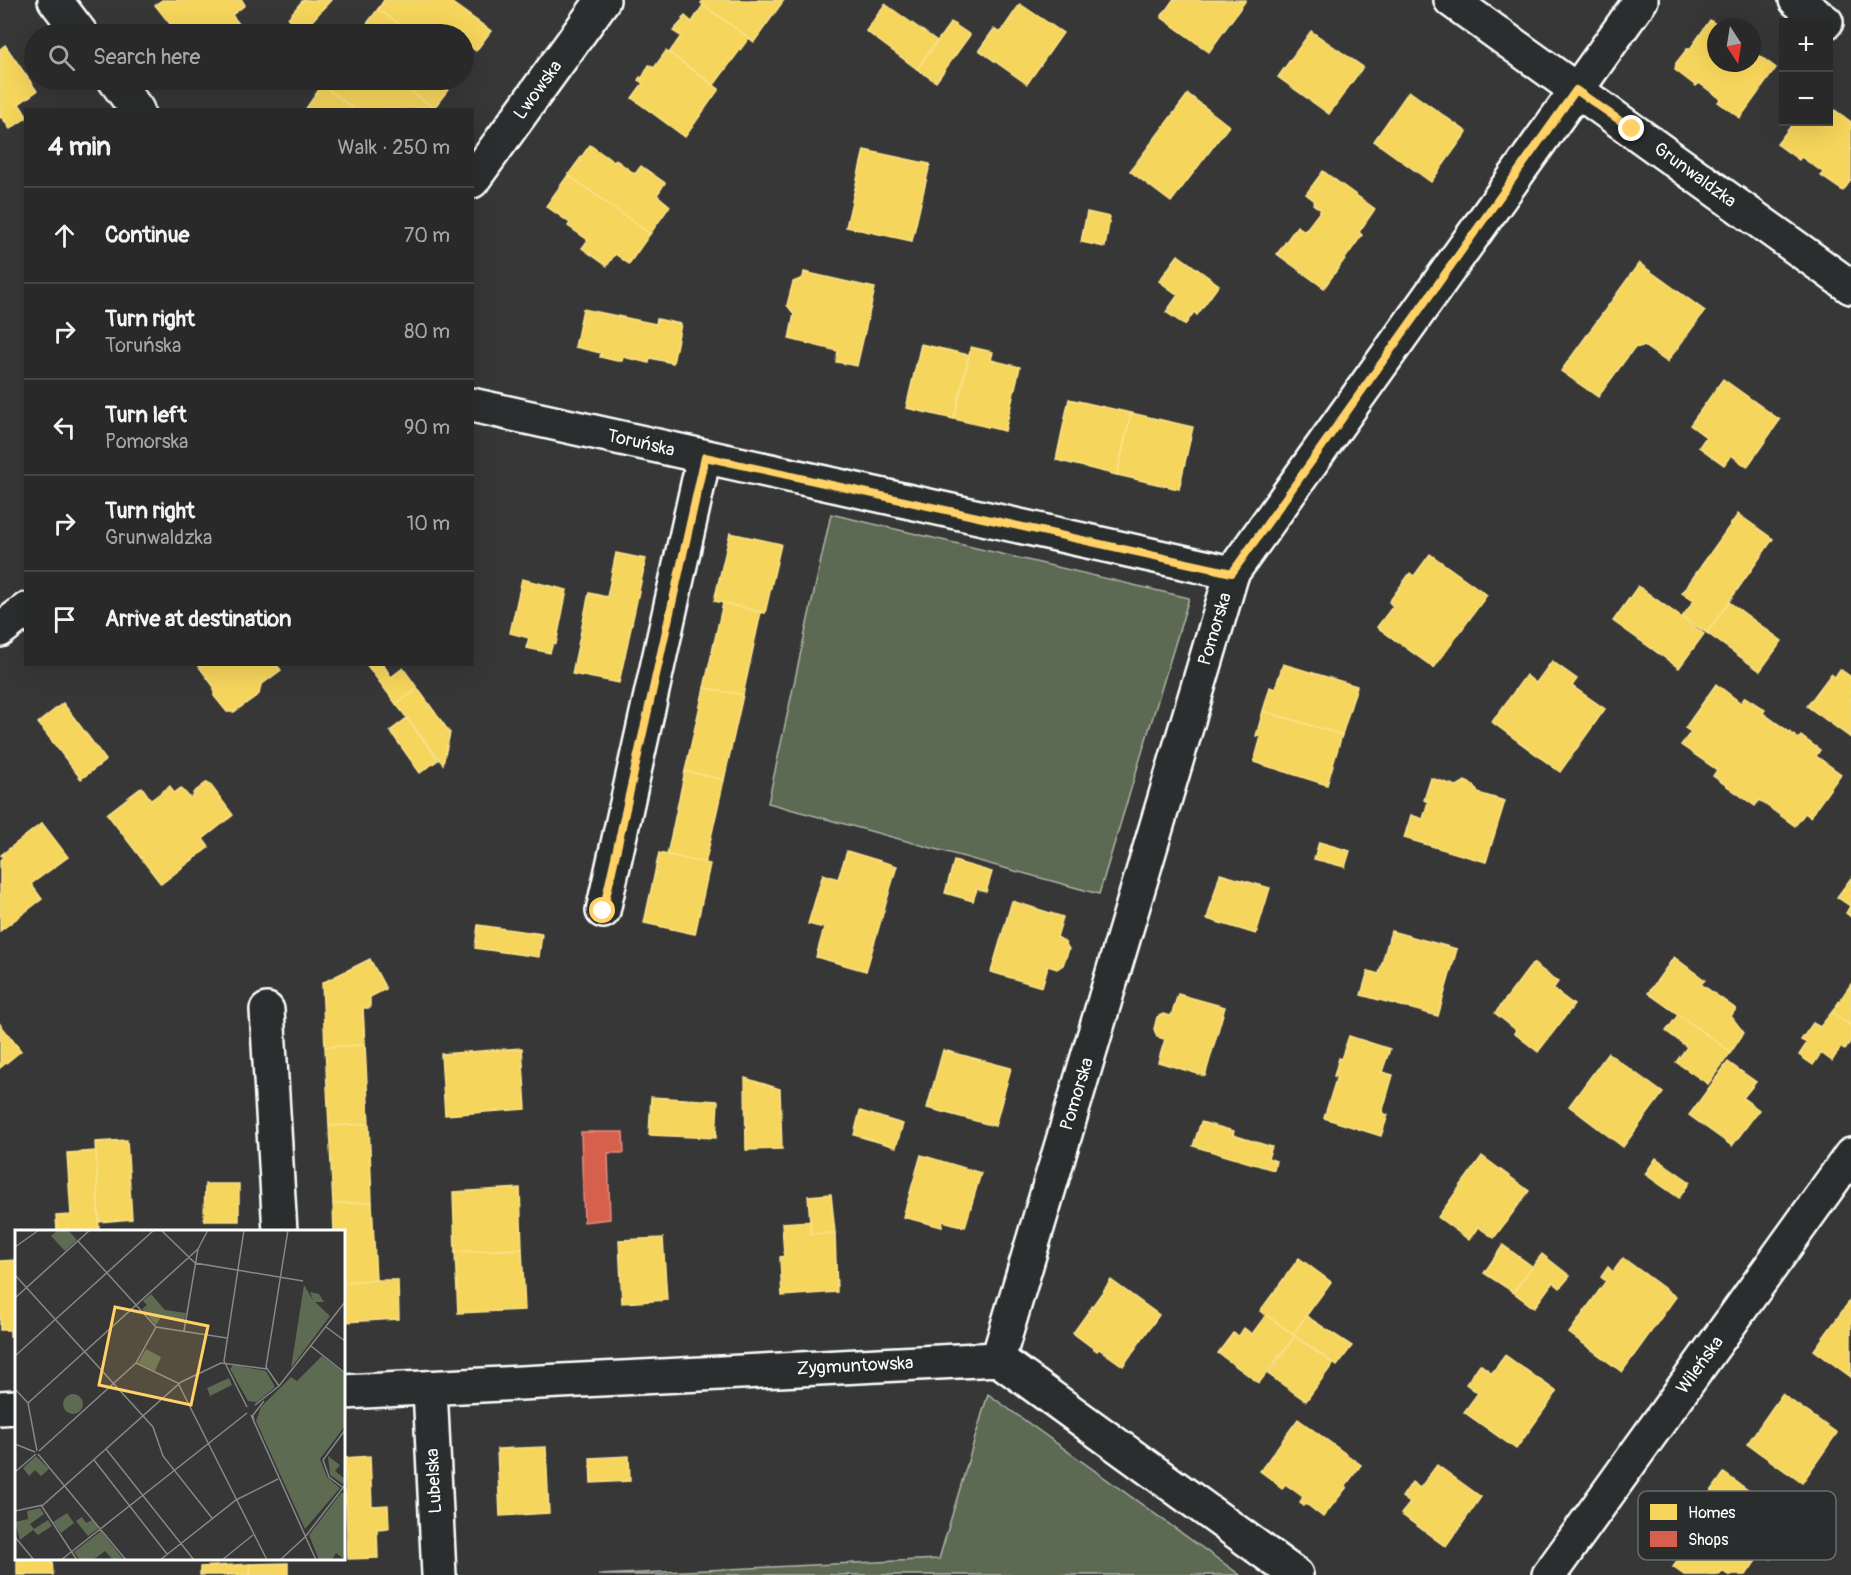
<!DOCTYPE html>
<meta charset="utf-8">
<style>
:root{--surface:#2a2929;--page:#363535;--text:#f1f3f6;--muted:#a5a6a8;--line:#464546}
body{margin:0;font-family:Pangolin,sans-serif;background:var(--page);color:var(--text)}
.controls{position:absolute;right:18px;top:18px;display:grid;overflow:hidden;border-radius:0px;box-shadow:0 6px 24px #0002}
.controls button{width:54px;height:54px;display:grid;place-items:center;padding:0;border:0;border-bottom:2px solid var(--line);background:var(--surface);color:var(--text);font:30px sans-serif}
.compass{position:absolute;left:1707px;top:18px;width:54px;height:54px;border-radius:50%;background:var(--surface);box-shadow:0 6px 24px #0002;rotate:168deg}
.stop{position:absolute;width:18px;height:18px;margin:-14px;border:4px solid #ffd166;border-radius:50%;background:#fff}
.stop.end{background:#ffd166;border-color:#fff;box-shadow:0 2px 6px #0008}
.list{margin:0;padding:0;list-style:none}
h2{display:flex;justify-content:space-between;align-items:center;height:78px;margin:0;padding:0 24px;font-size:26px}
h2 small{font-size:20px;font-weight:400;color:var(--muted)}
.list li{display:grid;grid-template-columns:39px 1fr auto;gap:18px;align-items:center;box-sizing:border-box;height:96px;padding:0 24px;border-top:2px solid var(--line)}
.list b{display:block;font-size:22px;white-space:nowrap}
.list p{margin:0;font-size:20px;white-space:nowrap;color:var(--muted)}
.list em{font-size:20px;font-style:normal;color:var(--muted)}
.icon{flex:none;width:33px;height:33px;fill:none;stroke:currentColor;stroke-width:2;stroke-linecap:round;stroke-linejoin:round}
.map{position:relative;flex:none;width:1851px;height:1575px;overflow:hidden}
.search{position:absolute;background:var(--surface);box-shadow:0 6px 24px #0002;left:24px;top:24px;width:450px;height:66px;display:flex;align-items:center;gap:15px;box-sizing:border-box;padding:0 21px;border-radius:33px;color:var(--muted);font-size:22px}
.panel{position:absolute;background:var(--surface);box-shadow:0 6px 24px #0002;left:24px;top:108px;width:450px;height:558px;border-radius:0px}
.map>svg:first-child{display:block}
</style>
<div class="map">
<svg width="1851" height="1575" viewBox="0 0 1851 1575">
<rect width="100%" height="100%" fill="#383737"/>
<filter id="ink" filterUnits="userSpaceOnUse"><feTurbulence type="fractalNoise" baseFrequency=".0167" numOctaves="2"/><feDisplacementMap in="SourceGraphic" scale="12" xChannelSelector="R" yChannelSelector="G"/><feConvolveMatrix kernelMatrix="1 2 1 2 8 2 1 2 1" color-interpolation-filters="sRGB"/></filter>
<g filter="url(#ink)">
<!-- green -->
<g fill="#5d6b53" stroke="#aeb5a9" stroke-width="1.5">
<polygon points="831,514 1189,598 1099,894 768,803"/>
<polygon points="988,1394 1240,1575 598,1575 939,1559"/>
</g>
<!-- homes -->
<g fill="#f6d55c" stroke="#f9e28d" stroke-width="1.5">
<polygon points="162,0 242,0 245,5 232,15 240,25 227,34 178,34 155,5"/>
<polygon points="303,0 331,0 301,33 288,18"/>
<polygon points="384,0 448,0 491,31 476,51 464,42 464,34 413,34 378,9"/>
<polygon points="703,0 784,0 754,42 701,3"/>
<polygon points="1173,0 1246,0 1209,52 1161,17"/>
<polygon points="885,4 937,41 917,69 866,31"/>
<polygon points="1020,4 1063,33 1027,84 979,50 994,29 1000,33"/>
<polygon points="703,5 749,38 714,85 669,53 681,36 673,31 683,20 682,19 685,16 692,22"/>
<polygon points="378,9 413,34 359,34"/>
<polygon points="1710,20 1720,27 1716,27 1716,63 1752,63 1752,50 1776,68 1740,118 1718,102 1721,99 1699,83 1696,86 1675,70 1676,63 1687,49 1690,49"/>
<polygon points="951,22 970,35 936,82 917,69"/>
<polygon points="1311,31 1363,67 1329,114 1278,77"/>
<polygon points="5,45 37,91 19,104 26,114 26,118 10,129 2,117 0,118 0,49"/>
<polygon points="666,51 719,89 685,137 632,98 643,83 638,80 640,77 642,78 649,65 654,68"/>
<polygon points="326,80 395,80 434,108 355,110 322,85"/>
<polygon points="395,80 434,80 448,90 434,108"/>
<polygon points="322,85 355,110 305,110"/>
<polygon points="1409,91 1467,132 1431,182 1374,141"/>
<polygon points="1188,94 1229,126 1171,202 1130,171"/>
<polygon points="1828,105 1851,122 1851,180 1843,191 1821,176 1824,173 1801,157 1799,160 1777,144 1794,122 1828,122"/>
<polygon points="590,145 614,162 616,160 635,174 641,166 665,183 657,195 670,206 650,234 568,175"/>
<polygon points="864,150 930,164 912,241 846,227"/>
<polygon points="1323,171 1375,209 1359,232 1362,235 1324,288 1277,254 1297,226 1305,231 1321,210 1313,204 1315,201 1306,194"/>
<polygon points="568,175 650,234 629,264 615,254 607,266 582,248 588,240 568,226 570,223 546,206"/>
<polygon points="1087,212 1110,217 1105,247 1081,242"/>
<polygon points="1178,255 1219,285 1197,315 1194,312 1185,325 1166,312 1178,295 1159,281"/>
<polygon points="1639,263 1705,311 1667,362 1644,346 1634,348 1598,397 1561,371"/>
<polygon points="804,272 875,288 857,366 836,362 838,351 789,339 794,314 787,305 793,282 803,278"/>
<polygon points="583,309 656,324 657,319 681,324 673,363 650,358 649,363 623,357 622,361 617,361 600,357 601,353 575,347"/>
<polygon points="921,344 969,355 954,419 906,408"/>
<polygon points="971,347 993,352 991,360 1020,367 1005,431 954,419"/>
<polygon points="1723,379 1780,420 1747,467 1731,455 1724,465 1699,447 1706,437 1690,425"/>
<polygon points="1069,399 1131,413 1117,475 1056,460"/>
<polygon points="1131,413 1193,427 1179,489 1117,475"/>
<polygon points="1738,514 1773,539 1707,633 1682,617 1694,601 1682,593"/>
<polygon points="730,533 781,544 765,613 714,601"/>
<polygon points="616,553 646,559 619,683 572,674 589,593 607,597"/>
<polygon points="1430,554 1487,595 1434,668 1377,627 1393,606 1389,602 1410,573 1414,576"/>
<polygon points="522,579 567,590 556,644 553,643 550,653 526,648 529,638 510,633"/>
<polygon points="1638,586 1704,634 1679,668 1613,621"/>
<polygon points="1729,602 1782,641 1760,671 1707,633"/>
<polygon points="723,603 761,612 743,695 704,688"/>
<polygon points="1552,661 1577,679 1572,686 1605,709 1560,772 1492,722 1526,675 1536,683"/>
<polygon points="197,664 276,664 281,670 261,685 259,694 234,712 227,712 214,696 214,687"/>
<polygon points="366,664 383,664 391,677 403,668 418,689 396,704"/>
<polygon points="1283,664 1357,686 1342,735 1263,711 1270,687 1275,689"/>
<polygon points="1840,669 1851,677 1851,738 1807,706 1831,674 1835,677"/>
<polygon points="1716,684 1741,703 1745,697 1765,710 1763,713 1799,739 1801,736 1820,750 1816,756 1841,774 1810,817 1805,813 1795,826 1759,800 1755,806 1713,776 1717,770 1681,745 1691,732 1685,728"/>
<polygon points="704,688 743,695 724,780 685,771"/>
<polygon points="418,689 450,733 443,764 396,704"/>
<polygon points="63,703 106,760 81,779 38,723"/>
<polygon points="1263,711 1342,735 1327,785 1254,762 1261,737 1256,736"/>
<polygon points="407,718 438,760 420,773 390,731"/>
<polygon points="685,771 724,780 705,864 667,855"/>
<polygon points="1431,778 1457,786 1465,781 1474,785 1478,793 1505,801 1486,862 1404,838 1411,815 1423,819 1428,802 1424,800"/>
<polygon points="206,783 209,783 233,815 203,839 209,847 161,884 107,814 142,787 151,800 170,786 174,793 181,788 190,798 194,795 193,793"/>
<polygon points="42,823 68,857 31,884 42,899 0,931 0,860 3,857 1,855"/>
<polygon points="1319,842 1350,851 1345,867 1314,859"/>
<polygon points="847,851 897,866 866,971 816,957 824,928 808,924 823,874 838,879"/>
<polygon points="659,853 710,864 695,934 644,923"/>
<polygon points="954,861 992,872 986,892 977,889 973,901 945,893"/>
<polygon points="1220,874 1270,888 1256,934 1207,919"/>
<polygon points="1851,878 1851,917 1846,913 1850,906 1837,897"/>
<polygon points="1012,901 1063,917 1057,937 1064,941 1069,949 1063,965 1057,969 1048,966 1042,987 991,972"/>
<polygon points="478,925 542,934 539,957 475,948"/>
<polygon points="1391,931 1457,949 1438,1016 1361,995 1368,971 1379,974"/>
<polygon points="1674,957 1705,980 1701,984 1736,1009 1731,1016 1744,1033 1731,1052 1648,993"/>
<polygon points="370,959 386,989 370,997 370,1008 363,1008 365,1045 325,1047 322,983"/>
<polygon points="1533,963 1558,982 1553,989 1574,1005 1538,1052 1514,1033 1516,1030 1495,1013"/>
<polygon points="1851,984 1851,1026 1832,1012"/>
<polygon points="1178,994 1225,1007 1205,1076 1158,1062 1165,1039 1157,1037 1154,1029 1157,1017 1163,1014 1171,1016"/>
<polygon points="1832,1012 1851,1026 1851,1040 1845,1050 1841,1047 1832,1061 1821,1053 1813,1065 1799,1055 1807,1043 1801,1040 1813,1023 1820,1027"/>
<polygon points="1678,1015 1731,1052 1708,1084 1676,1062 1687,1047 1666,1031"/>
<polygon points="0,1024 21,1051 0,1068"/>
<polygon points="1349,1036 1390,1049 1382,1072 1393,1075 1382,1113 1388,1115 1381,1136 1324,1118 1337,1076 1334,1076 1339,1058 1341,1059"/>
<polygon points="365,1045 369,1124 329,1126 325,1047"/>
<polygon points="522,1048 526,1109 445,1115 441,1054"/>
<polygon points="943,1050 1011,1068 995,1126 927,1108"/>
<polygon points="1608,1053 1663,1093 1623,1147 1569,1106"/>
<polygon points="1728,1062 1756,1082 1743,1098 1759,1110 1732,1146 1689,1115"/>
<polygon points="745,1078 780,1089 782,1149 746,1150"/>
<polygon points="651,1097 718,1101 716,1138 649,1135"/>
<polygon points="860,1111 903,1124 896,1147 854,1135"/>
<polygon points="1201,1122 1234,1131 1233,1135 1272,1147 1268,1158 1276,1161 1274,1170 1193,1146"/>
<polygon points="369,1124 372,1202 333,1204 329,1126"/>
<polygon points="127,1140 132,1219 99,1222 95,1142"/>
<polygon points="96,1151 99,1232 57,1231 56,1216 71,1215 67,1153"/>
<polygon points="921,1155 981,1173 965,1227 943,1221 942,1227 903,1217"/>
<polygon points="1482,1156 1529,1191 1494,1238 1478,1227 1469,1240 1438,1217"/>
<polygon points="1656,1158 1690,1182 1679,1198 1645,1174"/>
<polygon points="205,1184 239,1184 239,1221 204,1221"/>
<polygon points="520,1188 522,1249 455,1252 453,1192"/>
<polygon points="831,1194 835,1233 811,1234 808,1196"/>
<polygon points="372,1202 376,1280 344,1282 344,1232 334,1232 333,1204"/>
<polygon points="810,1221 811,1234 835,1233 837,1292 782,1296 780,1257 784,1256 782,1223"/>
<polygon points="663,1238 667,1300 622,1303 619,1240"/>
<polygon points="1503,1245 1533,1267 1513,1292 1484,1273"/>
<polygon points="522,1249 525,1310 458,1313 455,1252"/>
<polygon points="1542,1254 1570,1276 1560,1288 1553,1282 1534,1308 1513,1292"/>
<polygon points="1299,1258 1331,1282 1293,1334 1260,1311"/>
<polygon points="1623,1258 1676,1297 1622,1372 1569,1333 1606,1281 1601,1277 1608,1267 1613,1272"/>
<polygon points="16,1260 16,1335 10,1336 10,1330 0,1330 0,1261"/>
<polygon points="376,1280 398,1280 399,1319 344,1322 344,1282"/>
<polygon points="1111,1280 1159,1315 1123,1366 1099,1349 1097,1351 1073,1333"/>
<polygon points="1851,1299 1851,1377 1814,1350"/>
<polygon points="1266,1315 1295,1336 1259,1383 1218,1353 1233,1333 1239,1336 1244,1328 1252,1334"/>
<polygon points="1306,1316 1352,1346 1337,1366 1293,1334"/>
<polygon points="1295,1336 1333,1364 1306,1401 1268,1374"/>
<polygon points="1505,1355 1557,1392 1516,1449 1464,1412 1478,1393 1466,1384 1480,1364 1492,1373"/>
<polygon points="1782,1394 1837,1433 1802,1483 1747,1444"/>
<polygon points="1298,1419 1361,1465 1346,1485 1347,1487 1323,1517 1305,1503 1304,1505 1300,1502 1303,1497 1285,1484 1282,1489 1278,1486 1279,1485 1260,1471"/>
<polygon points="546,1447 549,1513 500,1516 497,1449"/>
<polygon points="370,1456 372,1506 388,1505 389,1528 377,1529 378,1558 348,1559 344,1458"/>
<polygon points="629,1456 630,1481 591,1483 590,1458"/>
<polygon points="1437,1465 1481,1497 1446,1547 1401,1514 1410,1503 1402,1497 1412,1482 1420,1488"/>
<polygon points="1724,1473 1759,1498 1756,1503 1793,1530 1771,1559 1762,1552 1746,1575 1728,1575 1722,1571 1719,1575 1684,1575 1673,1567 1709,1516 1699,1508"/>
<polygon points="52,1558 53,1575 17,1575 17,1560"/>
<polygon points="288,1563 288,1575 250,1575 250,1564"/>
<polygon points="250,1564 250,1575 200,1575 200,1567"/>
</g>
<!-- shops -->
<polygon fill="#d6604d" stroke="#e29082" stroke-width="1.5" points="581,1132 623,1132 624,1153 608,1153 610,1219 584,1222"/>
<g fill="none" stroke-linecap="round" stroke-linejoin="round">
<defs>
<g id="minor">
<polyline points="55,0 81,34"/>
<polyline points="1451,0 1851,287"/>
<polyline points="1796,0 1826,22"/>
<polyline points="115,80 137,110"/>
<polyline points="472,181 603,0"/>
<polyline points="472,405 1232,573"/>
<polyline points="0,630 26,610"/>
<polyline points="603,911 704,457"/>
<polyline points="267,1010 280,1232"/>
<polyline points="998,1359 1232,573 1641,0"/>
<polyline points="430,1388 439,1575"/>
<polyline points="344,1392 998,1359 1296,1575"/>
<polyline points="0,1408 16,1407"/>
<polyline points="1549,1575 1851,1155"/>
</g>
</defs>
<!-- minor casing -->
<use href="#minor" stroke="#fff" stroke-width="38"/>
<!-- minor -->
<use href="#minor" stroke="#2a2d2e" stroke-width="33"/>
</g>
</g>
<g fill="none" stroke-linecap="round" stroke-linejoin="round" filter="url(#ink)">
<!-- route -->
<polyline stroke="#ffd166" stroke-width="8" points="603,911 705,457 1232,573 1576,90 1632,129"/>
</g>
<g text-anchor="middle" dominant-baseline="central" stroke-width="6" stroke-linejoin="round" paint-order="stroke">
<!-- street labels -->
<g font-size="18" fill="#fff" stroke="#2a2d2e">
<text transform="translate(538 90) rotate(-54)">Lwowska</text>
<text transform="translate(1695 175) rotate(36)">Grunwaldzka</text>
<text transform="translate(641 443) rotate(13)">Toruńska</text>
<text transform="translate(1215 629) rotate(-73)">Pomorska</text>
<text transform="translate(1077 1094) rotate(-73)">Pomorska</text>
<text transform="translate(1700 1365) rotate(-54)">Wileńska</text>
<text transform="translate(855 1366) rotate(-3)">Zygmuntowska</text>
<text transform="translate(434 1481) rotate(-93)">Lubelska</text>
</g>
</g>
<!-- overview -->
<g transform="translate(15 1230)">
<rect width="330" height="330" fill="#383737"/>
<path d="M43 0H53L62 10 50 21 36 6ZM289 55 298 70 295 62 304 64 309 72H300L315 86 276 138ZM136 64 150 80 171 83 169 91 146 87 141 95 127 79 132 75 128 71ZM131 119 146 127 140 141 123 133ZM307 126 330 144V196L305 229 312 247 325 258 290 299 241 191 246 177 276 147 282 151ZM218 135 251 141 260 157 242 172 233 171 215 139ZM214 148 217 155 195 166 192 158ZM48 174a10 10 0 1 1 20 0a10 10 0 1 1-20 0ZM21 226 34 239 26 246 20 240 14 246 8 238ZM313 226 325 235 320 241 330 249 328 254 315 245ZM326 263H330V330L321 323 317 330H304L294 305ZM25 278 29 284 15 294 19 299 33 290 37 296 23 305 18 300 5 310 0 292 13 289 12 281ZM52 283 59 293 46 303 38 292ZM67 287 71 293 77 290 84 298 73 306 61 291ZM86 301 107 328 98 330 90 321 78 330H65L59 322Z" fill="#5d6b53"/>
<path fill="none" stroke="#888787" stroke-width="1.5" d="M146 0 180 33 288 51M229 0 209 131 232 177M63 11 141 97 212 108M0 17 24 0M183 19 193 0M0 45 138 197 148 226 197 288M0 68 75 0M311 97 330 111M296 116 330 143M0 126 139 0M121 133 163 153 252 330M264 156 251 137 273 0M0 159 13 173 22 221M13 173 183 19 169 101M240 175 264 156 330 72M236 185 301 330M239 193 238 185 249 171M330 200 308 230 314 247 330 259M0 214 20 222M91 219 179 330M24 221 121 133 141 97M23 224 111 330M79 230 152 324M0 242 21 224M26 275 62 330M0 281 28 275 166 152 206 133 252 139M0 307 19 330M46 330 232 183M145 330 221 270 263 249M207 330 238 305M265 330 290 307 330 255"/>
<path fill="#ffd166" fill-opacity="0.15" stroke="#ffd166" stroke-width="3" d="M100 77 193 96 176 175 84 155Z"/>
<rect width="330" height="330" fill="none" stroke="#fff" stroke-width="3"/>
</g>
<!-- legend -->
<rect x="1638" y="1491" width="198" height="69" rx="9" fill="#2a2d2e" stroke="#6a6c6d" stroke-width="1.5"/>
<rect x="1650" y="1504" width="27" height="16" fill="#f6d55c"/>
<rect x="1650" y="1531" width="27" height="16" fill="#d6604d"/>
<g font-size="16" fill="#fff">
<text x="1688" y="1518">Homes</text>
<text x="1688" y="1545">Shops</text>
</g>
</svg>
<div class="controls">
<button>+</button>
<button>−</button>
</div>
<svg class="compass" viewBox="-18 -18 36 36"><path d="M0-13l5 13h-10z" fill="#e53935"/><path d="M0 13l5-13h-10z" fill="#a5a6a8"/></svg>
<div class="stop" style="left:603px;top:911px"></div>
<div class="stop end" style="left:1632px;top:129px"></div>
<div class="search"><svg class="icon" aria-label="search" viewBox="0 0 24 24"><circle cx="10" cy="10" r="6"/><path d="M15 15l6 6"/></svg>Search here</div>
<section class="panel">
<h2>4 min<small>Walk · 250 m</small></h2>
<ul class="list">
<li><svg class="icon" aria-label="ahead" viewBox="0 0 24 24"><path d="M12 20V5M6 11l6-6 6 6"/></svg><div><b>Continue</b></div><em>70 m</em></li>
<li><svg class="icon" aria-label="right" viewBox="0 0 24 24"><path d="M7 20v-9h11M14 6l5 5-5 5"/></svg><div><b>Turn right</b><p>Toruńska</p></div><em>80 m</em></li>
<li><svg class="icon" aria-label="left" viewBox="0 0 24 24"><path d="M17 20v-9H6M10 6l-5 5 5 5"/></svg><div><b>Turn left</b><p>Pomorska</p></div><em>90 m</em></li>
<li><svg class="icon" aria-label="right" viewBox="0 0 24 24"><path d="M7 20v-9h11M14 6l5 5-5 5"/></svg><div><b>Turn right</b><p>Grunwaldzka</p></div><em>10 m</em></li>
<li><svg class="icon" aria-label="arrive" viewBox="0 0 24 24"><path d="M6 21V4h12l-3 4 3 4H6"/></svg><div><b>Arrive at destination</b></div></li>
</ul>
</section>
</div>
